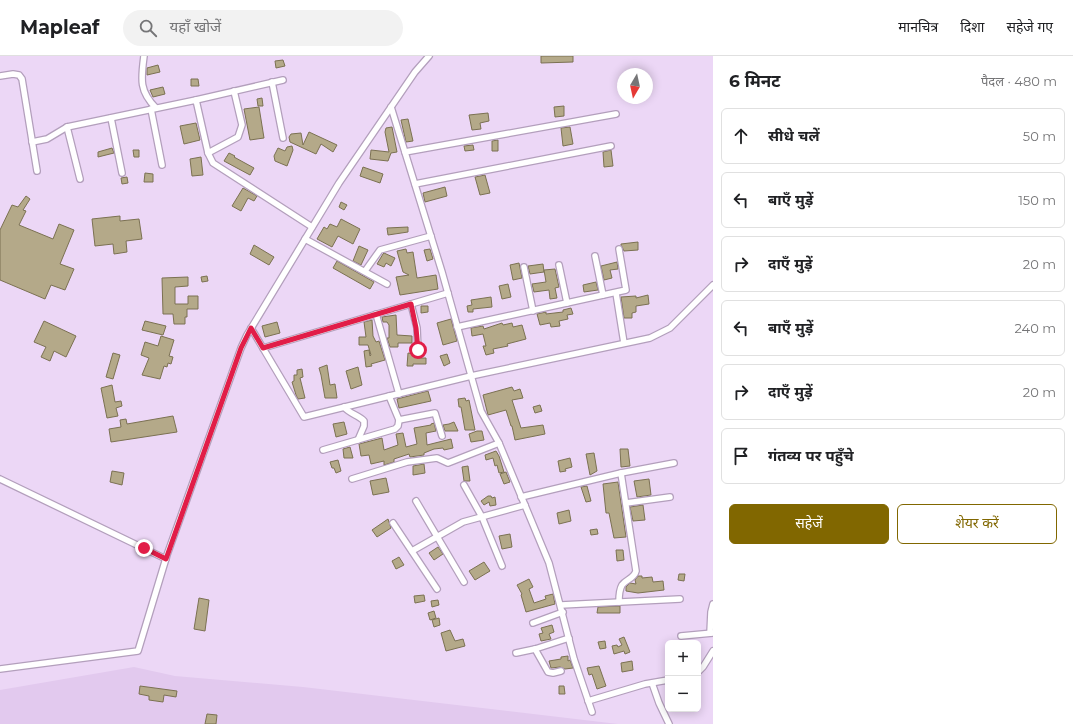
<!DOCTYPE html>
<html lang="hi">
<meta charset="utf-8">
<style>
:root{--surface:#fff;--page:#f2f2f2;--text:#202124;--muted:#757577;--line:#e0e0e0;--accent:#816700}
body{margin:0;font-family:Montserrat,"Noto Sans Devanagari",sans-serif;background:var(--page);color:var(--text)}
.controls{position:absolute;right:12px;bottom:12px;display:grid;overflow:hidden;border-radius:6px;box-shadow:0 2px 10px #0003}
.controls button{width:36px;height:36px;display:grid;place-items:center;padding:0;border:0;border-bottom:1px solid var(--line);background:var(--surface);color:var(--text);font:20px sans-serif}
.compass{position:absolute;left:617px;top:12px;width:36px;height:36px;border-radius:50%;background:var(--surface);box-shadow:0 2px 10px #0003;rotate:189deg}
.stop{position:absolute;width:12px;height:12px;margin:-9px;border:3px solid #e11d48;border-radius:50%;background:#fff}
.stop.end{background:#e11d48;border-color:#fff;box-shadow:0 1px 4px #0008}
.list{margin:0;padding:0;list-style:none}
h2{display:flex;justify-content:space-between;align-items:center;height:52px;margin:0;padding:0 16px;font-size:17px}
h2 small{font-size:13px;font-weight:400;color:var(--muted)}
.list li{display:grid;grid-template-columns:26px 1fr auto;gap:12px;align-items:center;box-sizing:border-box;height:56px;margin:0 8px 8px;padding:0 8px;border:1px solid var(--line);border-radius:6px}
.list b{display:block;font-size:15px;white-space:nowrap}
.list em{font-size:13px;font-style:normal;color:var(--muted)}
.actions{display:flex;gap:8px;padding:12px 16px}
.actions a{flex:1;padding:9px 0;border:1px solid var(--accent);border-radius:6px;text-align:center;font-size:14px;color:var(--accent)}
.actions .main{background:var(--accent);color:#fff}
.icon{flex:none;width:22px;height:22px;fill:none;stroke:currentColor;stroke-width:2;stroke-linecap:round;stroke-linejoin:round}
.map{position:relative;flex:none;width:713px;height:668px;overflow:hidden}
header{display:flex;align-items:center;gap:24px;box-sizing:border-box;height:56px;padding:0 20px;background:var(--surface);border-bottom:1px solid var(--line)}
header strong{font-size:19px}
nav{display:flex;gap:22px;margin-inline-start:auto;font-size:14px}
.search{width:280px;height:36px;background:var(--page);display:flex;align-items:center;gap:10px;box-sizing:border-box;padding:0 14px;border-radius:22px;color:var(--muted);font-size:15px}
main{display:flex}
aside{flex:1;background:var(--surface)}
.map>svg:first-child{display:block}
</style>
<header>
<strong>Mapleaf</strong>
<div class="search"><svg class="icon" aria-label="search" viewBox="0 0 24 24"><circle cx="10" cy="10" r="6"/><path d="M15 15l6 6"/></svg>यहाँ खोजें</div>
<nav><a>मानचित्र</a><a>दिशा</a><a>सहेजे गए</a></nav>
</header>
<main>
<div class="map">
<svg width="713" height="668" viewBox="0 0 713 668">
<rect width="100%" height="100%" fill="#ecd7f6"/>
<!-- built -->
<polygon fill="#e2c9ee" points="134,611 175,620 303,631 618,668 0,668 0,634"/>
<!-- building -->
<g fill="#b4a989" stroke="#7b7152">
<polygon points="541,0 573,0 573,6 541,7"/>
<polygon points="283,4 285,10 276,12 275,5"/>
<polygon points="158,9 160,16 147,19 147,12"/>
<polygon points="191,23 198,23 199,30 191,30"/>
<polygon points="163,31 165,38 153,41 150,34"/>
<polygon points="262,42 263,50 258,50 257,43"/>
<polygon points="564,50 564,60 555,61 554,51"/>
<polygon points="259,51 264,82 250,84 244,53"/>
<polygon points="488,57 489,65 480,67 481,73 472,74 469,59"/>
<polygon points="408,63 413,85 406,86 401,64"/>
<polygon points="196,67 200,84 184,88 180,70"/>
<polygon points="392,71 397,96 391,97 388,105 370,103 371,94 389,96 385,76 386,72"/>
<polygon points="570,71 573,88 563,90 561,72"/>
<polygon points="309,76 337,89 333,96 321,88 316,98 290,86 289,81 291,78 301,77 303,89"/>
<polygon points="498,84 498,95 492,95 492,85"/>
<polygon points="473,89 474,94 465,95 464,90"/>
<polygon points="292,90 293,94 287,110 275,105 274,100 278,92 285,95 287,91"/>
<polygon points="112,92 114,97 98,101 98,96"/>
<polygon points="133,94 139,94 139,101 134,101"/>
<polygon points="611,94 613,110 604,111 603,96"/>
<polygon points="229,97 235,100 234,101 254,112 250,119 224,105"/>
<polygon points="201,101 203,119 192,120 190,103"/>
<polygon points="363,111 383,118 380,127 360,120"/>
<polygon points="145,117 153,118 153,126 144,126"/>
<polygon points="485,119 490,137 480,139 475,121"/>
<polygon points="127,121 128,127 122,128 121,122"/>
<polygon points="445,131 447,140 425,146 423,137"/>
<polygon points="243,132 257,140 254,145 248,142 241,155 232,150"/>
<polygon points="26,140 30,143 23,154 26,155 19,169 53,183 59,168 74,174 60,208 74,213 65,234 51,229 45,243 0,224 0,174 12,149 18,151"/>
<polygon points="341,146 347,149 344,154 339,151"/>
<polygon points="120,160 120,165 139,163 142,183 126,185 127,196 114,198 113,188 95,190 92,163"/>
<polygon points="341,163 360,173 353,188 338,180 332,191 317,183 324,171 327,173 330,168 337,171"/>
<polygon points="408,171 408,176 388,179 387,172"/>
<polygon points="638,186 638,194 624,195 621,189 621,188"/>
<polygon points="254,189 274,201 269,209 250,198"/>
<polygon points="359,190 368,194 361,209 353,205"/>
<polygon points="406,193 407,197 413,196 417,222 436,219 438,233 400,239 396,221 409,219 403,216 397,195"/>
<polygon points="430,193 433,203 427,205 424,194"/>
<polygon points="384,197 395,202 391,210 386,207 384,211 377,208 383,198"/>
<polygon points="337,205 374,226 370,233 333,212"/>
<polygon points="617,206 618,213 610,214 612,222 604,224 601,210"/>
<polygon points="519,207 522,222 513,224 510,209"/>
<polygon points="543,208 544,216 530,218 528,210"/>
<polygon points="555,213 559,231 555,232 557,242 550,243 549,234 534,236 532,228 546,226 544,214"/>
<polygon points="207,220 208,225 202,226 201,221"/>
<polygon points="188,221 188,230 175,231 175,248 188,248 188,240 198,240 198,253 187,253 187,261 185,261 185,268 174,268 173,258 163,258 162,222"/>
<polygon points="596,226 598,234 584,236 583,229"/>
<polygon points="508,228 511,241 502,243 499,230"/>
<polygon points="648,239 649,248 636,250 636,256 632,257 632,262 624,262 621,241 636,240 636,242"/>
<polygon points="491,241 492,251 473,253 473,256 468,256 467,250 472,249 471,244"/>
<polygon points="421,250 428,250 428,256 421,257"/>
<polygon points="571,252 573,258 567,259 568,263 559,265 560,270 551,271 550,267 540,269 537,258 546,256 546,258 563,256 563,254"/>
<polygon points="396,259 397,279 412,280 412,287 398,287 398,291 390,291 387,282 389,282 389,269 387,266 383,266 382,261"/>
<polygon points="451,263 457,285 443,289 437,267"/>
<polygon points="372,264 373,280 376,286 379,285 385,304 371,308 372,310 366,311 364,295 369,294 370,300 371,299 368,289 359,289 359,281 366,281 364,266"/>
<polygon points="44,265 76,280 66,301 54,295 50,305 41,301 46,291 34,286"/>
<polygon points="145,265 166,270 163,279 142,274"/>
<polygon points="277,266 280,277 265,281 262,270"/>
<polygon points="502,267 503,269 512,267 513,271 522,269 526,283 507,288 508,290 493,293 494,297 486,299 483,290 486,290 483,278 472,280 471,272 483,270 484,273"/>
<polygon points="161,280 174,284 169,300 173,301 171,308 168,307 167,311 164,310 160,323 142,319 149,302 141,299 145,286 158,290"/>
<polygon points="113,297 120,299 113,323 106,321"/>
<polygon points="408,297 419,299 419,302 426,302 426,308 413,308 413,310 407,310"/>
<polygon points="447,298 450,307 444,310 440,300"/>
<polygon points="327,309 330,329 335,328 337,342 325,342 321,319 319,312"/>
<polygon points="358,311 362,329 351,333 346,315"/>
<polygon points="302,313 303,321 300,322 305,342 298,343 296,339 292,326 294,325 294,319 297,319 297,314"/>
<polygon points="112,329 115,346 121,345 122,350 116,352 118,360 107,362 101,332"/>
<polygon points="512,331 514,335 520,333 523,342 512,344 521,372 543,369 545,378 515,384 512,370 511,370 506,354 488,359 483,339"/>
<polygon points="428,335 431,345 399,352 397,343"/>
<polygon points="465,342 466,345 469,344 475,374 465,374 461,351 459,351 458,343"/>
<polygon points="540,349 542,355 535,357 533,351"/>
<polygon points="173,360 177,376 111,386 109,373 121,371 120,364 126,363 127,368"/>
<polygon points="344,366 347,378 336,381 333,368"/>
<polygon points="454,366 458,375 445,375 443,369 449,368"/>
<polygon points="434,367 436,375 426,377 427,389 451,383 453,392 444,394 443,392 434,393 424,397 424,399 410,401 409,398 394,403 394,406 384,409 384,405 371,408 369,399 361,400 359,388 382,382 384,394 398,389 396,378 403,377 406,391 417,388 414,372 431,369 431,368"/>
<polygon points="477,375 482,375 484,384 471,386 469,378"/>
<polygon points="350,391 353,402 344,402 343,393"/>
<polygon points="620,393 628,393 630,410 621,411"/>
<polygon points="496,395 499,400 504,416 499,417 497,409 495,410 493,402 486,404 485,399"/>
<polygon points="594,397 597,415 590,419 586,398"/>
<polygon points="570,402 572,411 565,413 566,415 560,416 558,405"/>
<polygon points="338,404 341,415 336,417 334,412 332,412 330,406"/>
<polygon points="424,408 425,417 413,419 413,410"/>
<polygon points="468,410 470,425 464,425 462,411"/>
<polygon points="112,415 124,417 122,429 110,426"/>
<polygon points="506,416 510,426 504,428 500,418"/>
<polygon points="386,422 389,436 373,439 370,425"/>
<polygon points="649,423 651,439 637,441 634,425"/>
<polygon points="618,426 626,481 614,482 609,457 606,457 603,428"/>
<polygon points="587,430 591,445 586,446 581,431"/>
<polygon points="488,440 491,440 492,442 495,441 496,449 490,450 489,446 484,449 481,445"/>
<polygon points="643,449 645,464 633,465 630,451"/>
<polygon points="569,454 571,465 559,468 557,457"/>
<polygon points="388,463 391,472 377,481 372,474"/>
<polygon points="597,473 598,478 591,479 590,474"/>
<polygon points="510,478 512,491 502,493 499,480"/>
<polygon points="438,491 443,498 434,504 429,497"/>
<polygon points="616,494 623,494 624,504 617,505"/>
<polygon points="399,501 404,509 396,513 392,505"/>
<polygon points="484,506 490,515 475,524 469,515"/>
<polygon points="679,518 685,518 684,525 678,524"/>
<polygon points="638,520 642,520 642,522 652,521 653,526 663,525 664,534 638,537 626,535 626,531 630,527 636,528 635,524"/>
<polygon points="529,523 533,531 529,533 534,547 546,543 545,540 553,538 555,548 526,556 521,539 522,538 517,529"/>
<polygon points="424,539 425,545 415,547 414,540"/>
<polygon points="199,542 209,544 205,575 194,573"/>
<polygon points="438,544 439,549 432,551 431,545"/>
<polygon points="620,550 620,557 597,557 598,551"/>
<polygon points="434,555 436,562 430,564 428,557"/>
<polygon points="439,562 440,569 434,571 432,564"/>
<polygon points="552,569 554,576 549,578 551,583 541,585 539,578 543,577 541,572"/>
<polygon points="450,574 455,585 463,583 465,590 446,595 441,577"/>
<polygon points="624,581 630,596 625,598 624,595 614,598 612,590 617,589 618,591 622,589 619,583"/>
<polygon points="605,585 606,592 600,593 598,586"/>
<polygon points="568,600 568,605 570,604 573,612 565,613 560,611 551,612 549,605 561,603 561,601"/>
<polygon points="632,605 633,614 622,616 621,607"/>
<polygon points="599,610 606,630 597,633 592,618 589,619 587,612"/>
<polygon points="140,630 177,635 176,641 164,639 163,646 149,644 149,640 139,638"/>
<polygon points="559,630 564,630 565,638 559,638"/>
<polygon points="207,658 217,659 216,668 205,668"/>
</g>
<g fill="none" stroke-linecap="round" stroke-linejoin="round">
<defs>
<g id="minor">
<path d="M144 0C141 23 139 35 156 52"/>
<polyline points="0,20 13,18 19,19 22,23 37,115"/>
<polyline points="272,26 283,82"/>
<polyline points="196,44 283,24"/>
<polyline points="391,51 442,216 481,355 499,387 549,507 574,603 592,656"/>
<polyline points="151,53 162,109"/>
<polyline points="111,62 122,117"/>
<polyline points="32,86 47,83 67,71"/>
<polyline points="405,96 616,58"/>
<polyline points="208,97 238,81 242,69 234,35"/>
<polyline points="80,123 67,71 196,44 208,97 213,107 312,171"/>
<polyline points="415,128 611,90"/>
<polyline points="305,183 387,228"/>
<polyline points="595,200 603,239"/>
<polyline points="559,209 567,247"/>
<polyline points="524,211 533,255"/>
<polyline points="365,215 380,194 431,180"/>
<polyline points="616,237 624,287"/>
<polyline points="411,248 417,272 418,294"/>
<polyline points="376,258 399,338"/>
<polyline points="457,271 626,234 619,193"/>
<polyline points="251,272 304,361 471,320 650,282 670,272 713,229"/>
<polyline points="263,292 448,237"/>
<polyline points="389,340 399,364 435,357 442,380"/>
<path d="M344 351C350 358 358 359 364 365V370L358 384"/>
<polyline points="323,394 395,373 398,370 399,364"/>
<polyline points="621,417 674,407"/>
<polyline points="0,423 166,503"/>
<polyline points="352,423 407,406 437,402 448,407 499,387"/>
<polyline points="464,429 482,461 502,510"/>
<path d="M521 441 621 417 636 515C634 523 626 523 622 529 619 534 619 540 619 546"/>
<polyline points="416,445 464,526"/>
<polyline points="626,447 670,441"/>
<polyline points="393,467 437,533"/>
<polyline points="412,495 463,466 525,449"/>
<polyline points="561,549 680,543"/>
<polyline points="533,567 563,556"/>
<polyline points="710,577 711,556 713,548"/>
<polyline points="681,580 713,577"/>
<polyline points="535,593 548,616 553,617 561,615"/>
<polyline points="516,597 535,593 569,582"/>
<polyline points="0,613 138,595 167,499 241,292 247,279 339,127 415,16 429,0"/>
<polyline points="698,616 703,611 713,595"/>
<polyline points="652,627 659,647 669,668"/>
<polyline points="588,645 645,628 668,624"/>
</g>
</defs>
<!-- minor casing -->
<use href="#minor" stroke="#b39fbc" stroke-width="8"/>
<!-- minor -->
<use href="#minor" stroke="#fff" stroke-width="5.5"/>
</g>
<g fill="none" stroke-linecap="round" stroke-linejoin="round">
<!-- route -->
<polyline stroke="#e11d48" stroke-width="5" points="144,492 166,503 241,292 251,272 263,292 411,248 416,272 418,294"/>
</g>
</svg>
<div class="controls">
<button>+</button>
<button>−</button>
</div>
<svg class="compass" viewBox="-18 -18 36 36"><path d="M0-13l5 13h-10z" fill="#e53935"/><path d="M0 13l5-13h-10z" fill="#757577"/></svg>
<div class="stop" style="left:418px;top:294px"></div>
<div class="stop end" style="left:144px;top:492px"></div>
</div>
<aside>
<h2>6 मिनट<small>पैदल · 480 m</small></h2>
<ul class="list">
<li><svg class="icon" aria-label="ahead" viewBox="0 0 24 24"><path d="M12 20V5M6 11l6-6 6 6"/></svg><div><b>सीधे चलें</b></div><em>50 m</em></li>
<li><svg class="icon" aria-label="left" viewBox="0 0 24 24"><path d="M17 20v-9H6M10 6l-5 5 5 5"/></svg><div><b>बाएँ मुड़ें</b></div><em>150 m</em></li>
<li><svg class="icon" aria-label="right" viewBox="0 0 24 24"><path d="M7 20v-9h11M14 6l5 5-5 5"/></svg><div><b>दाएँ मुड़ें</b></div><em>20 m</em></li>
<li><svg class="icon" aria-label="left" viewBox="0 0 24 24"><path d="M17 20v-9H6M10 6l-5 5 5 5"/></svg><div><b>बाएँ मुड़ें</b></div><em>240 m</em></li>
<li><svg class="icon" aria-label="right" viewBox="0 0 24 24"><path d="M7 20v-9h11M14 6l5 5-5 5"/></svg><div><b>दाएँ मुड़ें</b></div><em>20 m</em></li>
<li><svg class="icon" aria-label="arrive" viewBox="0 0 24 24"><path d="M6 21V4h12l-3 4 3 4H6"/></svg><div><b>गंतव्य पर पहुँचे</b></div></li>
</ul>
<div class="actions"><a class="main">सहेजें</a><a>शेयर करें</a></div>
</aside>
</main>
